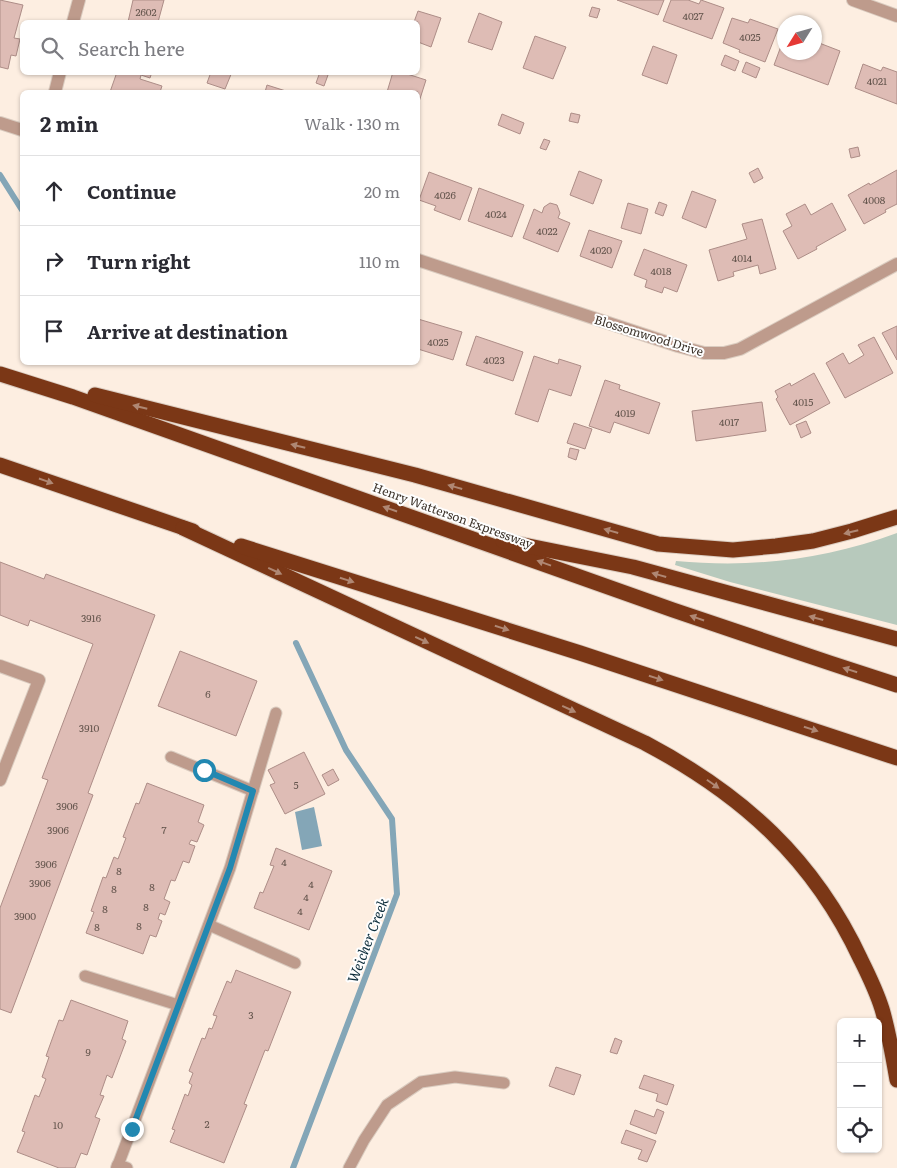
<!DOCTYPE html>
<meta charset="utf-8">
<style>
:root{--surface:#fff;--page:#f2f2f3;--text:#2b2b33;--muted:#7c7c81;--line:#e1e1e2}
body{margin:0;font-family:Literata,serif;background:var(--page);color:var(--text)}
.controls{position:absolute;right:15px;bottom:15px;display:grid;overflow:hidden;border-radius:8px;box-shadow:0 1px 4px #0004}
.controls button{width:45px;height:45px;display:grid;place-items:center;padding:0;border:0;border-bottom:1px solid var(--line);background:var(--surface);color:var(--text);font:25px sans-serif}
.compass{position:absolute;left:777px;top:15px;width:45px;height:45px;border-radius:50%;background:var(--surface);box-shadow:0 1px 4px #0004;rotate:233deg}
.stop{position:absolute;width:15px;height:15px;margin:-11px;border:4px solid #2288b1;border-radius:50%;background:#fff}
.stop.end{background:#2288b1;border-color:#fff;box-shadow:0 1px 5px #0008}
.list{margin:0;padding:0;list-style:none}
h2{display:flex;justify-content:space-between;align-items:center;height:65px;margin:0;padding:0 20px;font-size:21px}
h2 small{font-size:16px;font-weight:400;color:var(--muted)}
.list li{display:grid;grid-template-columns:32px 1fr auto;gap:15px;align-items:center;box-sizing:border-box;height:70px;padding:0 20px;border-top:1px solid var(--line)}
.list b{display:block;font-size:19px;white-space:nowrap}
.list em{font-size:16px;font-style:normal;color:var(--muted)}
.icon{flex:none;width:28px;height:28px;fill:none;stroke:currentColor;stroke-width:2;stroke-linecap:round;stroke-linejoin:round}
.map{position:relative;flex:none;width:897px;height:1168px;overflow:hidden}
.search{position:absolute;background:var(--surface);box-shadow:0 1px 4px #0004;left:20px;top:20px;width:400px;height:55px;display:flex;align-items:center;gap:12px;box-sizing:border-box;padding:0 18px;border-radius:8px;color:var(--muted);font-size:19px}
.panel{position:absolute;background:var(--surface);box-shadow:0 1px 4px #0004;left:20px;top:90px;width:400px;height:275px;border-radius:8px}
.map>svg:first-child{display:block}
</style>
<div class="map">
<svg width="897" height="1168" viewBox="0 0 897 1168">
<rect width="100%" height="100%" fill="#fdeee1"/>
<!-- green -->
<path fill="#b7c9bc" d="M897 533V625L730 582 675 565 676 561C754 568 823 560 897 533Z"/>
<!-- water -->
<polygon fill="#84a6b7" points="314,807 322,846 302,850 295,812"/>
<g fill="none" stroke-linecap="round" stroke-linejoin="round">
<!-- stream -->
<g stroke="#84a6b7" stroke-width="6">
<polyline points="0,175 22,210"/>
<polyline points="293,1168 397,894 392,819 346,750 296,643"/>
</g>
</g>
<!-- building -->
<g fill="#debcb5" stroke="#ad8d87">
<polygon points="0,0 23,5 14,38 20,39 16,56 11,55 8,69 0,67"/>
<polygon points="133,0 164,0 158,22 128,22"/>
<polygon points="617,0 664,0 658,15"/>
<polygon points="671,0 688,0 699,4 701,0 724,8 712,39 663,21"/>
<polygon points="592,7 600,9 597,18 589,16"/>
<polygon points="418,11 441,18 431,47 418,42 418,22 414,22"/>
<polygon points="479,13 502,22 492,50 468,42"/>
<polygon points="732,18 748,23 750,19 778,29 765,62 739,52 740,50 723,43"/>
<polygon points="535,36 566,47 553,79 523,68"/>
<polygon points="784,38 784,52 814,52 814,41 840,51 828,85 774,65"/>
<polygon points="653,46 677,55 667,84 642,75"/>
<polygon points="725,55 739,61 735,71 721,65"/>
<polygon points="746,62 760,68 756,78 742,72"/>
<polygon points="863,64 881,71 883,67 897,72 897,104 855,88"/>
<polygon points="117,72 152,72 150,78 141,75 140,79 162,86 160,92 110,92"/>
<polygon points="211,72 232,72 225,89 207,83"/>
<polygon points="320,72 328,75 324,86 316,83"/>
<polygon points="393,72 401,72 426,80 418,105 418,92 387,92"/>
<polygon points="267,85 289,92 265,92"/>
<polygon points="571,113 580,115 578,123 569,121"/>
<polygon points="502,114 524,123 520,134 498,125"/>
<polygon points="544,139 550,141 546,150 540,148"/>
<polygon points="858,147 860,156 851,158 849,149"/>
<polygon points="758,168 763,178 754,183 749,173"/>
<polygon points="897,170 897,204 885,210 886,212 864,224 848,195 869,183 870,185"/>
<polygon points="579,171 602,180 593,204 570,195"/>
<polygon points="429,172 472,188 460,220 434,210 436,206 419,200"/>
<polygon points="479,188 524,205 512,237 468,221"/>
<polygon points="692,191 716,200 706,228 682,218"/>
<polygon points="659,202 667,205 663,216 655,213"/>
<polygon points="550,203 557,205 560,213 558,218 570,223 558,252 523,238 534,209 542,213 544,207"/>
<polygon points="628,203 648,209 641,234 621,228"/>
<polygon points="832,203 846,230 816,247 817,249 798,259 783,231 792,226 786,214 805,204 811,215"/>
<polygon points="762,219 776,269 760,274 758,265 733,272 734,276 718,281 709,250 747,239 742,224"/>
<polygon points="589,230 622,241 612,268 580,256"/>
<polygon points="644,249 687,265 677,292 664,287 662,293 645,287 647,280 634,275"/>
<polygon points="418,319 462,332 453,360 418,349"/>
<polygon points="897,326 897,360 882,333"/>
<polygon points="476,336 523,352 513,381 466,365"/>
<polygon points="874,337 893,373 845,398 826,363 843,353 849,364 864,355 858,345"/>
<polygon points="534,356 558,364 559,359 581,366 571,396 549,389 538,422 515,414"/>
<polygon points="814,373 830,403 790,425 776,399 778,397 775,391 790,383 791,386"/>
<polygon points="605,380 620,385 619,389 660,403 649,434 614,422 610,433 589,426"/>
<polygon points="762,402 766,431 696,441 692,411"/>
<polygon points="806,421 811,433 801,438 796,425"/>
<polygon points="574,423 592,429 585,449 567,443"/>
<polygon points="570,448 579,450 576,460 568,457"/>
<polygon points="0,562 44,579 46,574 155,615 88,793 93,795 11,1013 0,1009 0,908 48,780 42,778 93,644 30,620 28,626 0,615"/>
<polygon points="180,651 257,681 236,736 158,706"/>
<polygon points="304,752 325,794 285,814 270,785 275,783 268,770"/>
<polygon points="333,769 339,780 328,786 322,775"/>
<polygon points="147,783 204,805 198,822 204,825 197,842 191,840 189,844 195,846 189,863 183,861 175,881 171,880 164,899 170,902 165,915 160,913 158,919 162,921 156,937 150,935 143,954 86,933 94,912 91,911 103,877 106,878 114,857 118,859 126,838 123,837 136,803 139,804"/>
<polygon points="276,848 332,871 309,930 254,908 260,892 263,893 274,866 270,865"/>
<polygon points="236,970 291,992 268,1051 265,1050 244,1104 247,1105 224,1163 170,1142 175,1130 172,1129 185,1094 188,1096 192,1085 189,1083 193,1073 189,1071 202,1038 205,1039 209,1028 212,1029 217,1016 213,1015 227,981 231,983"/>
<polygon points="71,1000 128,1021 122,1039 126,1041 112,1078 107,1075 100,1095 104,1096 95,1117 100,1119 87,1155 81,1153 75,1168 59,1168 17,1152 25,1132 22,1131 35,1095 39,1097 46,1079 42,1077 49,1057 46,1056 59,1020 63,1021"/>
<polygon points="615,1038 622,1041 617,1054 610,1052"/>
<polygon points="556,1067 581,1075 574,1095 549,1086"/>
<polygon points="644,1075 674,1085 667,1105 656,1101 658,1094 639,1088"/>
<polygon points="657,1109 664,1112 656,1134 630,1124 635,1110 654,1117"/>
<polygon points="626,1130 656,1141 647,1162 638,1159 642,1150 621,1143"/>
</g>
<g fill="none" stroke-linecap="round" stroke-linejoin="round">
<defs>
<g id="lane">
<polyline points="171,757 253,791"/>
<polyline points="209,925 295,963"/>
<polyline points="85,976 178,1005"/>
<polyline points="127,1168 118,1165 230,868 276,713"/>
<polyline points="349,1168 364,1140 387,1105 421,1082 455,1077 504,1083"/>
</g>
<g id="street">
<polyline points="853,0 897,16"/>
<polyline points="73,22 79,0"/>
<polyline points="55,92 60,72"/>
<polyline points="0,123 22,130"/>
<polyline points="418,260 678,346 704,353 724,353 740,349 897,264"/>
<polyline points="0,666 39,680 0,780"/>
<polyline points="117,1168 118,1165"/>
</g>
<g id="highway">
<polyline points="0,374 73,397 673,610 830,663 897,685"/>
<polyline points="95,395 415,475 658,544 733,550 776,546 813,541 852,531 897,517"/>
<polyline points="0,465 193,531"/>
<path d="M183 528 645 743C743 795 814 859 861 960 869 976 877 993 882 1009 889 1033 893 1057 897 1080"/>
<polyline points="503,541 633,567 897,639"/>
<polyline points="241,546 580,653 897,758"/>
</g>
</defs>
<!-- lane casing -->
<use href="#lane" stroke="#daccc0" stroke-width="13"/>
<!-- street casing -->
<use href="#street" stroke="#daccc0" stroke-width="14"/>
<!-- highway casing -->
<use href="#highway" stroke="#daccc0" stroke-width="17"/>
<!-- lane -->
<use href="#lane" stroke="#be9b8c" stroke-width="11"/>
<!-- street -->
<use href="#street" stroke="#be9b8c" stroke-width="12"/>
<!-- highway -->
<use href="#highway" stroke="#7b3716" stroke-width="15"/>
</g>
<!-- one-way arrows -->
<defs><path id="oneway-solid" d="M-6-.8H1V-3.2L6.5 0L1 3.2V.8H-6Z" transform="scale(1.25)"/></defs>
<g fill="#af8773">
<use href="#oneway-solid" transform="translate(140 407) rotate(-166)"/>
<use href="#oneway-solid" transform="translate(298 446) rotate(-166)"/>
<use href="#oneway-solid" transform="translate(46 481) rotate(19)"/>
<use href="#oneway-solid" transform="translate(455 487) rotate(-164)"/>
<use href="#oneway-solid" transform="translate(390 509) rotate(-161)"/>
<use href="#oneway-solid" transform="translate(611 531) rotate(-164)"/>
<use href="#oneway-solid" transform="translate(851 532) rotate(166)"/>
<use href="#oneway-solid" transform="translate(544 563) rotate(-160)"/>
<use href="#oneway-solid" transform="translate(275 571) rotate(25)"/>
<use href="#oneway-solid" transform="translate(659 575) rotate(-164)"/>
<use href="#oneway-solid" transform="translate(347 580) rotate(18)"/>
<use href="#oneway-solid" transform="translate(697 618) rotate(-161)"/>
<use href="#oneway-solid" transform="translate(816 618) rotate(-165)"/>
<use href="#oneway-solid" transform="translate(502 628) rotate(17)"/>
<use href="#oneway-solid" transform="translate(422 640) rotate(25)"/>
<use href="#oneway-solid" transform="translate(850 670) rotate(-163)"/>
<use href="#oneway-solid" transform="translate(656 678) rotate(18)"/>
<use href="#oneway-solid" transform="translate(569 709) rotate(25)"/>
<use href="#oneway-solid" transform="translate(811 729) rotate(18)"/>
<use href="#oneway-solid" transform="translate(713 784) rotate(35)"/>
</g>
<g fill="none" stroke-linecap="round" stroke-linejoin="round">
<!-- route -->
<polyline stroke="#2288b1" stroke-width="6" points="132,1129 230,868 253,791 204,770"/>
</g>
<g text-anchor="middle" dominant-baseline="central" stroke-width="4" stroke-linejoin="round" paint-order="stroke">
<!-- number labels -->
<g font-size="10" fill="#64554d">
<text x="146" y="11">2602</text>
<text x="693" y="15">4027</text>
<text x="750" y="36">4025</text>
<text x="877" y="80">4021</text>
<text x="445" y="194">4026</text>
<text x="874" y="199">4008</text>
<text x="496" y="213">4024</text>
<text x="547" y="230">4022</text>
<text x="601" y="249">4020</text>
<text x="742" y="257">4014</text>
<text x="661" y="270">4018</text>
<text x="438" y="341">4025</text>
<text x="494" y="359">4023</text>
<text x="803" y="401">4015</text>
<text x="625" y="412">4019</text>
<text x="729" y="421">4017</text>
<text x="91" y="617">3916</text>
<text x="208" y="693">6</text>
<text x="89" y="727">3910</text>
<text x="296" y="784">5</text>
<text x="67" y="805">3906</text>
<text x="58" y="829">3906</text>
<text x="164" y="829">7</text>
<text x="284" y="861">4</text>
<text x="46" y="863">3906</text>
<text x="119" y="870">8</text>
<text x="40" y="882">3906</text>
<text x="311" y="883">4</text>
<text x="152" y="886">8</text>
<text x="114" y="888">8</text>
<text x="306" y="896">4</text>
<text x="146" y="906">8</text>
<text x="105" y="908">8</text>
<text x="300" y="910">4</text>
<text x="25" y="915">3900</text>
<text x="139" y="925">8</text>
<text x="97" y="926">8</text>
<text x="251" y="1014">3</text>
<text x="88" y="1051">9</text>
<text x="207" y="1123">2</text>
<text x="58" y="1124">10</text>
</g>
<!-- street labels -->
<g font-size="12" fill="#3c332a" stroke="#fefefe">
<text transform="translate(649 335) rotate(17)">Blossomwood Drive</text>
<text transform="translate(453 515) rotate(20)">Henry Watterson Expressway</text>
</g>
<!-- water labels -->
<g font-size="14" font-style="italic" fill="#0d2d3b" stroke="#fefefe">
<text transform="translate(367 940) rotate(-69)">Weicher Creek</text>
</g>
</g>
</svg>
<div class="controls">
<button>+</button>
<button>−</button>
<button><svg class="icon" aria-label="locate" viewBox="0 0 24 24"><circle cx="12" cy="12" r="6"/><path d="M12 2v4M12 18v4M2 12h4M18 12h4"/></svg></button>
</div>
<svg class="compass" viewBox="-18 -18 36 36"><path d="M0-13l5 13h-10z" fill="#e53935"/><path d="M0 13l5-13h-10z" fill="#7c7c81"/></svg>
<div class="stop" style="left:204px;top:770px"></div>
<div class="stop end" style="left:132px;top:1129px"></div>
<div class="search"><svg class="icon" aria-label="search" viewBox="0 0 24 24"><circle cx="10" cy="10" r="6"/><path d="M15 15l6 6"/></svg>Search here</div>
<section class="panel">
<h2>2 min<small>Walk · 130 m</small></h2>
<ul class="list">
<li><svg class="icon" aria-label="ahead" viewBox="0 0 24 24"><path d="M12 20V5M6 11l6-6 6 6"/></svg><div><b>Continue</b></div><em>20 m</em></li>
<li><svg class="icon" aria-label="right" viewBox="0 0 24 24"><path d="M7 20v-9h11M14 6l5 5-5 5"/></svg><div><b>Turn right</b></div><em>110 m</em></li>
<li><svg class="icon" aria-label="arrive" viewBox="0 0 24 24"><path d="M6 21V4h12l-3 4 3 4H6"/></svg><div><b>Arrive at destination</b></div></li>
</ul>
</section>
</div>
